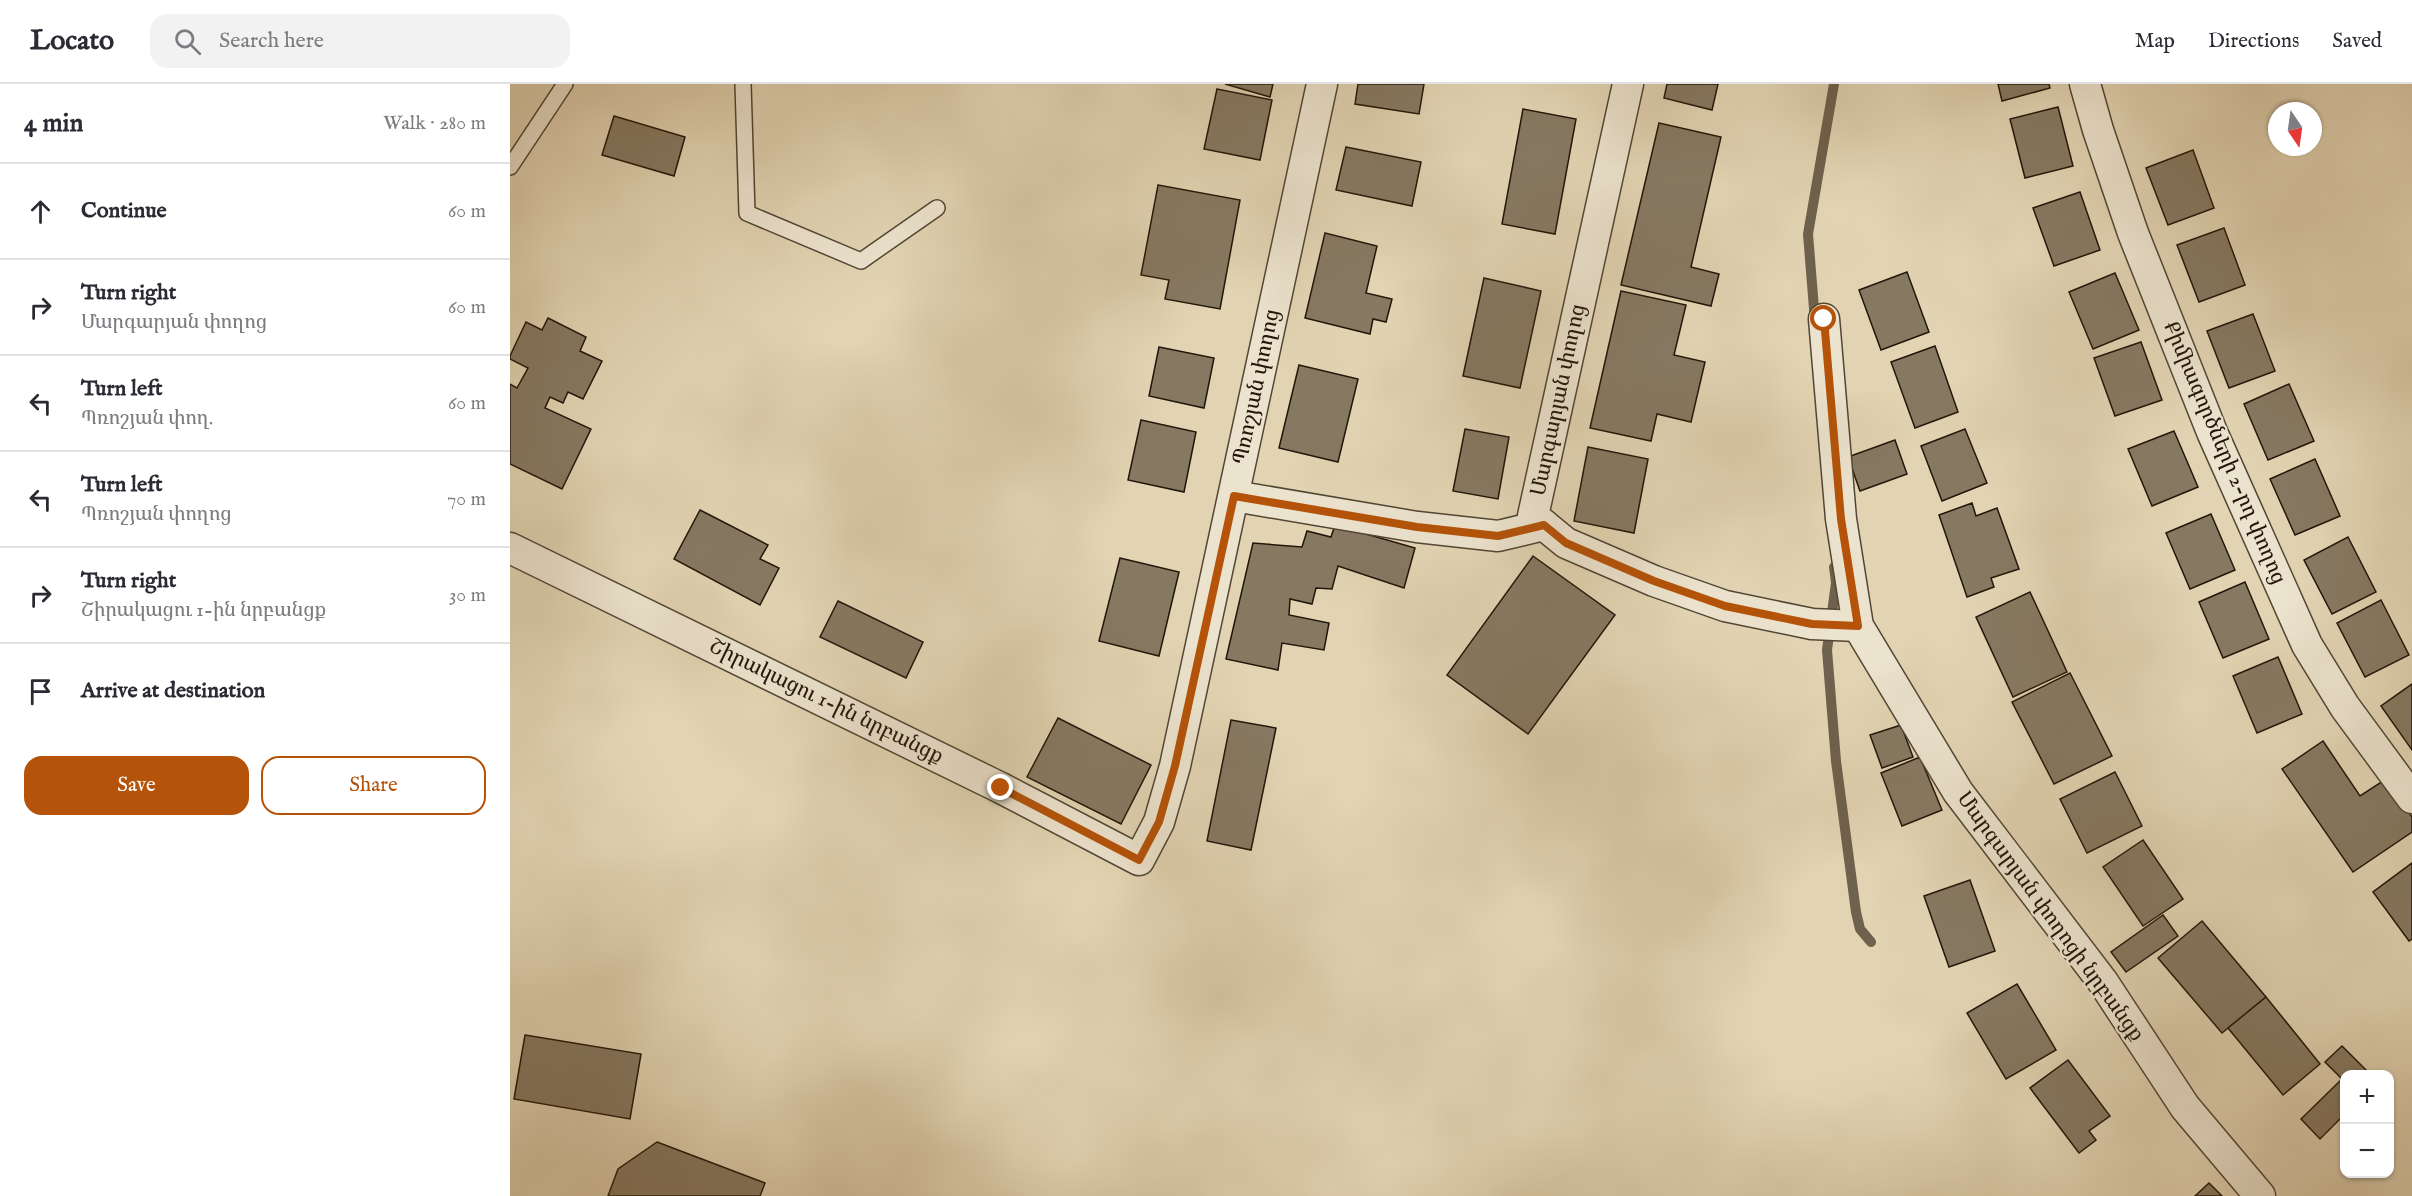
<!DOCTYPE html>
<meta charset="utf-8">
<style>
:root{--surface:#fff;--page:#f2f2f3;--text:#2b2b33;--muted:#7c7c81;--line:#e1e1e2;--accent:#b45309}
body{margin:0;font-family:"IM FELL English","Noto Serif Armenian",serif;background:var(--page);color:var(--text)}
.controls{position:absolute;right:18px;bottom:18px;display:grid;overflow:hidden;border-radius:12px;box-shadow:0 2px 4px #0004}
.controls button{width:54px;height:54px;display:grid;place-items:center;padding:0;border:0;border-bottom:2px solid var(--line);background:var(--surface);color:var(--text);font:30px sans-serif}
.compass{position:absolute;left:1758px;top:18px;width:54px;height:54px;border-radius:50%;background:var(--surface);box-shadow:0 2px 4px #0004;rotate:167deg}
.stop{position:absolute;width:18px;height:18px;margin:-14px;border:4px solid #b45309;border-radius:50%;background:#fff}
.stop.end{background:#b45309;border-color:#fff;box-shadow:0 2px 6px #0008}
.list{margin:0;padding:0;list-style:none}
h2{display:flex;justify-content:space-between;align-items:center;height:78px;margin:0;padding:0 24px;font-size:26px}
h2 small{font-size:20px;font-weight:400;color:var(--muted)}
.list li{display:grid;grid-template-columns:39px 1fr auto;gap:18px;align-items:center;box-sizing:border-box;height:96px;padding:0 24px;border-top:2px solid var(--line)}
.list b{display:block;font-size:22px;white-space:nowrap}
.list p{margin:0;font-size:20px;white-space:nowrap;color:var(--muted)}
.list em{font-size:20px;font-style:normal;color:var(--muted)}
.actions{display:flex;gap:12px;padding:18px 24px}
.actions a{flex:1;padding:14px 0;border:2px solid var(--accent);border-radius:18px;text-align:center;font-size:21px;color:var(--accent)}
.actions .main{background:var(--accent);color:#fff}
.icon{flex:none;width:33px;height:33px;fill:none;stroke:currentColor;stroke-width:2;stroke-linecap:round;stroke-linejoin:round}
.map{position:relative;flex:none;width:1902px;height:1112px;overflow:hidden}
header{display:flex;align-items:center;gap:36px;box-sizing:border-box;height:84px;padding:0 30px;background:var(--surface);border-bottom:2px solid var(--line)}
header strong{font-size:28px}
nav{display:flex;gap:33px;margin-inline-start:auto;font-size:21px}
.search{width:420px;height:54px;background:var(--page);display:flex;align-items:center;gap:15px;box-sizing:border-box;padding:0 21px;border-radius:18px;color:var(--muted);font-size:22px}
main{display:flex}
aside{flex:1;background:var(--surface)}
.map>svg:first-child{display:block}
</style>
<header>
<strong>Locato</strong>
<div class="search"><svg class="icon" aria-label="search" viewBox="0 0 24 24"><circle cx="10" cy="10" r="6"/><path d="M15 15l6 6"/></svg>Search here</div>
<nav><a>Map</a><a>Directions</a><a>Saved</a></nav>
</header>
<main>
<aside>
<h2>4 min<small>Walk · 280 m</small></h2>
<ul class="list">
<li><svg class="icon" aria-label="ahead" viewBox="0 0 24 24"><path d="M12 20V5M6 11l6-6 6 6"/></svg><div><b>Continue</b></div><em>60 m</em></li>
<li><svg class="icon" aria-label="right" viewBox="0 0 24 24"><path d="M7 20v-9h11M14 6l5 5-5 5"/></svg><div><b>Turn right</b><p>Մարգարյան փողոց</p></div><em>60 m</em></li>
<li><svg class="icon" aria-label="left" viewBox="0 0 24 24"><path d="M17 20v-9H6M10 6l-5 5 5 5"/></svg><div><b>Turn left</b><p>Պռոշյան փող.</p></div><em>60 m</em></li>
<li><svg class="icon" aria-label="left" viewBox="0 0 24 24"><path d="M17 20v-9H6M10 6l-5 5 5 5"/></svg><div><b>Turn left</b><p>Պռոշյան փողոց</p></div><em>70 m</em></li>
<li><svg class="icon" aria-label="right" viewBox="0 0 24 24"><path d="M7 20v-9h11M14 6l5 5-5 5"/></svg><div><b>Turn right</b><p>Շիրակացու 1-ին նրբանցք</p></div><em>30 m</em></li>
<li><svg class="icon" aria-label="arrive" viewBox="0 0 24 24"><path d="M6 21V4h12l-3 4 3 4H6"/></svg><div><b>Arrive at destination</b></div></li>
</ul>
<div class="actions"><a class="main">Save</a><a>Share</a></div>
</aside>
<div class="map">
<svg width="1902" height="1112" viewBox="0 0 1902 1112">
<rect width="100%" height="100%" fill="#e2d4b3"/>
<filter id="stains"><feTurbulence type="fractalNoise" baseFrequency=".00333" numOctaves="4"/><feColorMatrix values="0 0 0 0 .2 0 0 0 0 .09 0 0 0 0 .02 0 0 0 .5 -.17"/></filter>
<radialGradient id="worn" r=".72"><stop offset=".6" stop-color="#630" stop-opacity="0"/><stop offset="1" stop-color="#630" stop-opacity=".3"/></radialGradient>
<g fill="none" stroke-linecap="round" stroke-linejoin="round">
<!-- stream -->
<g stroke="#6e614d" stroke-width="10">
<polyline points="1305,237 1298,150 1324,0"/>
<polyline points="1324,483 1326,499 1317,566 1326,677 1346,828 1350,845 1361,858"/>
</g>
</g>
<!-- building -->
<g fill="#867962" stroke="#22160a" stroke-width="1.5">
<polygon points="715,0 763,0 760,13"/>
<polygon points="848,0 914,0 909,30 845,20"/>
<polygon points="1157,0 1208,0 1202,26 1154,14"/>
<polygon points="1488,0 1539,0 1540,4 1492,17"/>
<polygon points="707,5 762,16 750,76 694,65"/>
<polygon points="1548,23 1563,82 1515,94 1500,35"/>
<polygon points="1013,25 1066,35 1045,150 992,140"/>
<polygon points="104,32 175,53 164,92 92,71"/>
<polygon points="1149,39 1211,53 1181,183 1209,190 1201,222 1111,201"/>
<polygon points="836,63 911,78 902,122 826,106"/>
<polygon points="1683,66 1704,124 1658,141 1636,84"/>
<polygon points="648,101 730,116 710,225 655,215 659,196 631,191"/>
<polygon points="1570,108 1590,166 1544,182 1523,124"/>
<polygon points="1714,144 1735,201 1689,218 1667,161"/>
<polygon points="815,149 867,162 856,209 882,215 876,238 863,235 860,250 795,234"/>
<polygon points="1397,188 1419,248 1371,266 1349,206"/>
<polygon points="1605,189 1629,246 1583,265 1559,208"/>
<polygon points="974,194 1031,207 1010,304 953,292"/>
<polygon points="1111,207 1176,221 1164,271 1195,278 1181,338 1147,330 1141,357 1080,344"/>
<polygon points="1743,230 1765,287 1719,304 1697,247"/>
<polygon points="38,234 76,253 70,267 92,277 73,315 58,308 53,319 40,313 35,324 81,345 52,405 0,380 0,300 7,304 18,284 0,275 0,272 16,238 32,246"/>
<polygon points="1631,258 1652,316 1605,332 1584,274"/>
<polygon points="1425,262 1448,328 1405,344 1381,278"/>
<polygon points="649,263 704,274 694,324 639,312"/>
<polygon points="789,281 848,295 828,378 769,364"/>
<polygon points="1779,300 1804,357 1758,376 1734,320"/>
<polygon points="631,336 686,348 674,408 618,396"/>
<polygon points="955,345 999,353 988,415 943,407"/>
<polygon points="1455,345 1477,399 1432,417 1411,362"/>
<polygon points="1664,347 1688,403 1642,422 1618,365"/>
<polygon points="1385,356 1397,390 1350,407 1338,373"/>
<polygon points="1078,363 1138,375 1124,449 1064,437"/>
<polygon points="1805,375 1830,432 1785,451 1760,395"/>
<polygon points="1462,419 1466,432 1487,424 1509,485 1481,494 1484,503 1457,513 1429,431"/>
<polygon points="190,426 258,461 250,475 269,484 250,521 164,475"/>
<polygon points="1701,430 1725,486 1680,505 1656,449"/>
<polygon points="825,441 905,464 894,504 828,482 822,505 806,504 802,520 780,515 779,531 819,539 814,566 772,559 768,586 716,575 743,459 792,463 797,447 821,453"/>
<polygon points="1838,453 1866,508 1822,530 1794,476"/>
<polygon points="1023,472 1105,531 1018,650 937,591"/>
<polygon points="610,474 669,488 649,572 589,557"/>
<polygon points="1735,498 1759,555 1713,574 1689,518"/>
<polygon points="1520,508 1557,588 1503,613 1466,533"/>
<polygon points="1871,516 1899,571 1855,593 1827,539"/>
<polygon points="328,517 413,558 396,594 310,553"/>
<polygon points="1768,573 1792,630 1747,649 1723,592"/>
<polygon points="1560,589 1602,672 1544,700 1502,618"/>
<polygon points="1902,600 1902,666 1871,622"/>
<polygon points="548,634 641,681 611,740 517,693"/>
<polygon points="721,636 766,644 741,766 697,757"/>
<polygon points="1391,641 1403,673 1372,684 1360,651"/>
<polygon points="1813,657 1850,712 1876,695 1902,733 1902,748 1843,788 1772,685"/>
<polygon points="1410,673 1432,726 1392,742 1371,689"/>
<polygon points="1605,688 1632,742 1577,769 1550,715"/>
<polygon points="1633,756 1673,815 1633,842 1593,783"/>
<polygon points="1902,779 1902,855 1899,857 1863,808"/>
<polygon points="1460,796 1485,867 1439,883 1414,812"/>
<polygon points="1653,831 1668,852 1616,888 1601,868"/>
<polygon points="1692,837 1756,913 1712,949 1648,874"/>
<polygon points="1507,900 1546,966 1496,995 1457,929"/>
<polygon points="1756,913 1810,980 1773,1011 1718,944"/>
<polygon points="15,951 131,970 120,1035 4,1015"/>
<polygon points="1832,962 1860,990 1834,990 1834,1031 1810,1055 1791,1035 1832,995 1815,978"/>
<polygon points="1558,976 1600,1032 1579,1047 1586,1056 1569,1069 1520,1004"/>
<polygon points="147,1058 255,1099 250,1112 98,1112 108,1085"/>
<polygon points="1699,1099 1712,1112 1685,1112"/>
</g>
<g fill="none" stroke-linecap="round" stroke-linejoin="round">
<defs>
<g id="service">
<polyline points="233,0 237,129 351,177 427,124"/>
<polyline points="0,83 55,0"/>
</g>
<g id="minor">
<polyline points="1118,0 1023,432 1056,459 1144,497 1215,522 1302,540 1348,542"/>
<polyline points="1575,0 1588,46 1623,149 1702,348 1797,561 1835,623 1902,714"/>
<polyline points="1314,235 1331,435 1348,542 1448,708 1593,898 1675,1023 1750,1112"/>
<polyline points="724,412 907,443 988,452 1034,441"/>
<polyline points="0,464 491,704 629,776 649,738 665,682 812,0"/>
</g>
</defs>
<!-- service casing -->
<use href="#service" stroke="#524634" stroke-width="18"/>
<!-- minor casing -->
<use href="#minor" stroke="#524634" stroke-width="33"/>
<!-- service -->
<use href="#service" stroke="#ece3ce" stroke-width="15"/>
<!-- minor -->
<use href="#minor" stroke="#ece3ce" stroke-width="30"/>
</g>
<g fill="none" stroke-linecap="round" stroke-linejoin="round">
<!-- route -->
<polyline stroke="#b45309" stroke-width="8" points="491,704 629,776 649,738 665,682 724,412 907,443 988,452 1034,441 1056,459 1144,497 1215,522 1302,540 1348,542 1331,435 1314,235"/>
</g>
<g text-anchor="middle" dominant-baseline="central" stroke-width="4.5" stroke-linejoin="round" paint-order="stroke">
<!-- street labels -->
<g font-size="21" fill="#22160a" stroke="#ece3ce">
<text transform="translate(747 303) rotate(-78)">Պռոշյան փողոց</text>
<text transform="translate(1049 316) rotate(-78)">Մարգարյան փողոց</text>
<text transform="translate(1714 369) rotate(67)">Քիմիագործների 2-րդ փողոց</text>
<text transform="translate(316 618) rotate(26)">Շիրակացու 1-ին նրբանցք</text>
<text transform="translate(1540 833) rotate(54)">Մարգարյան փողոցի նրբանցք</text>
</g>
</g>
<rect width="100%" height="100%" filter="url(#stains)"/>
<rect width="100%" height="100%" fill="url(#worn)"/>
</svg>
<div class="controls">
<button>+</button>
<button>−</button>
</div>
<svg class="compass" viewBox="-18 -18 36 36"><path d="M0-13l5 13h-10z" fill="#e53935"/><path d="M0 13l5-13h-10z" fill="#7c7c81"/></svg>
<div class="stop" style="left:1314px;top:235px"></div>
<div class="stop end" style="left:491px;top:704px"></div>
</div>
</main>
